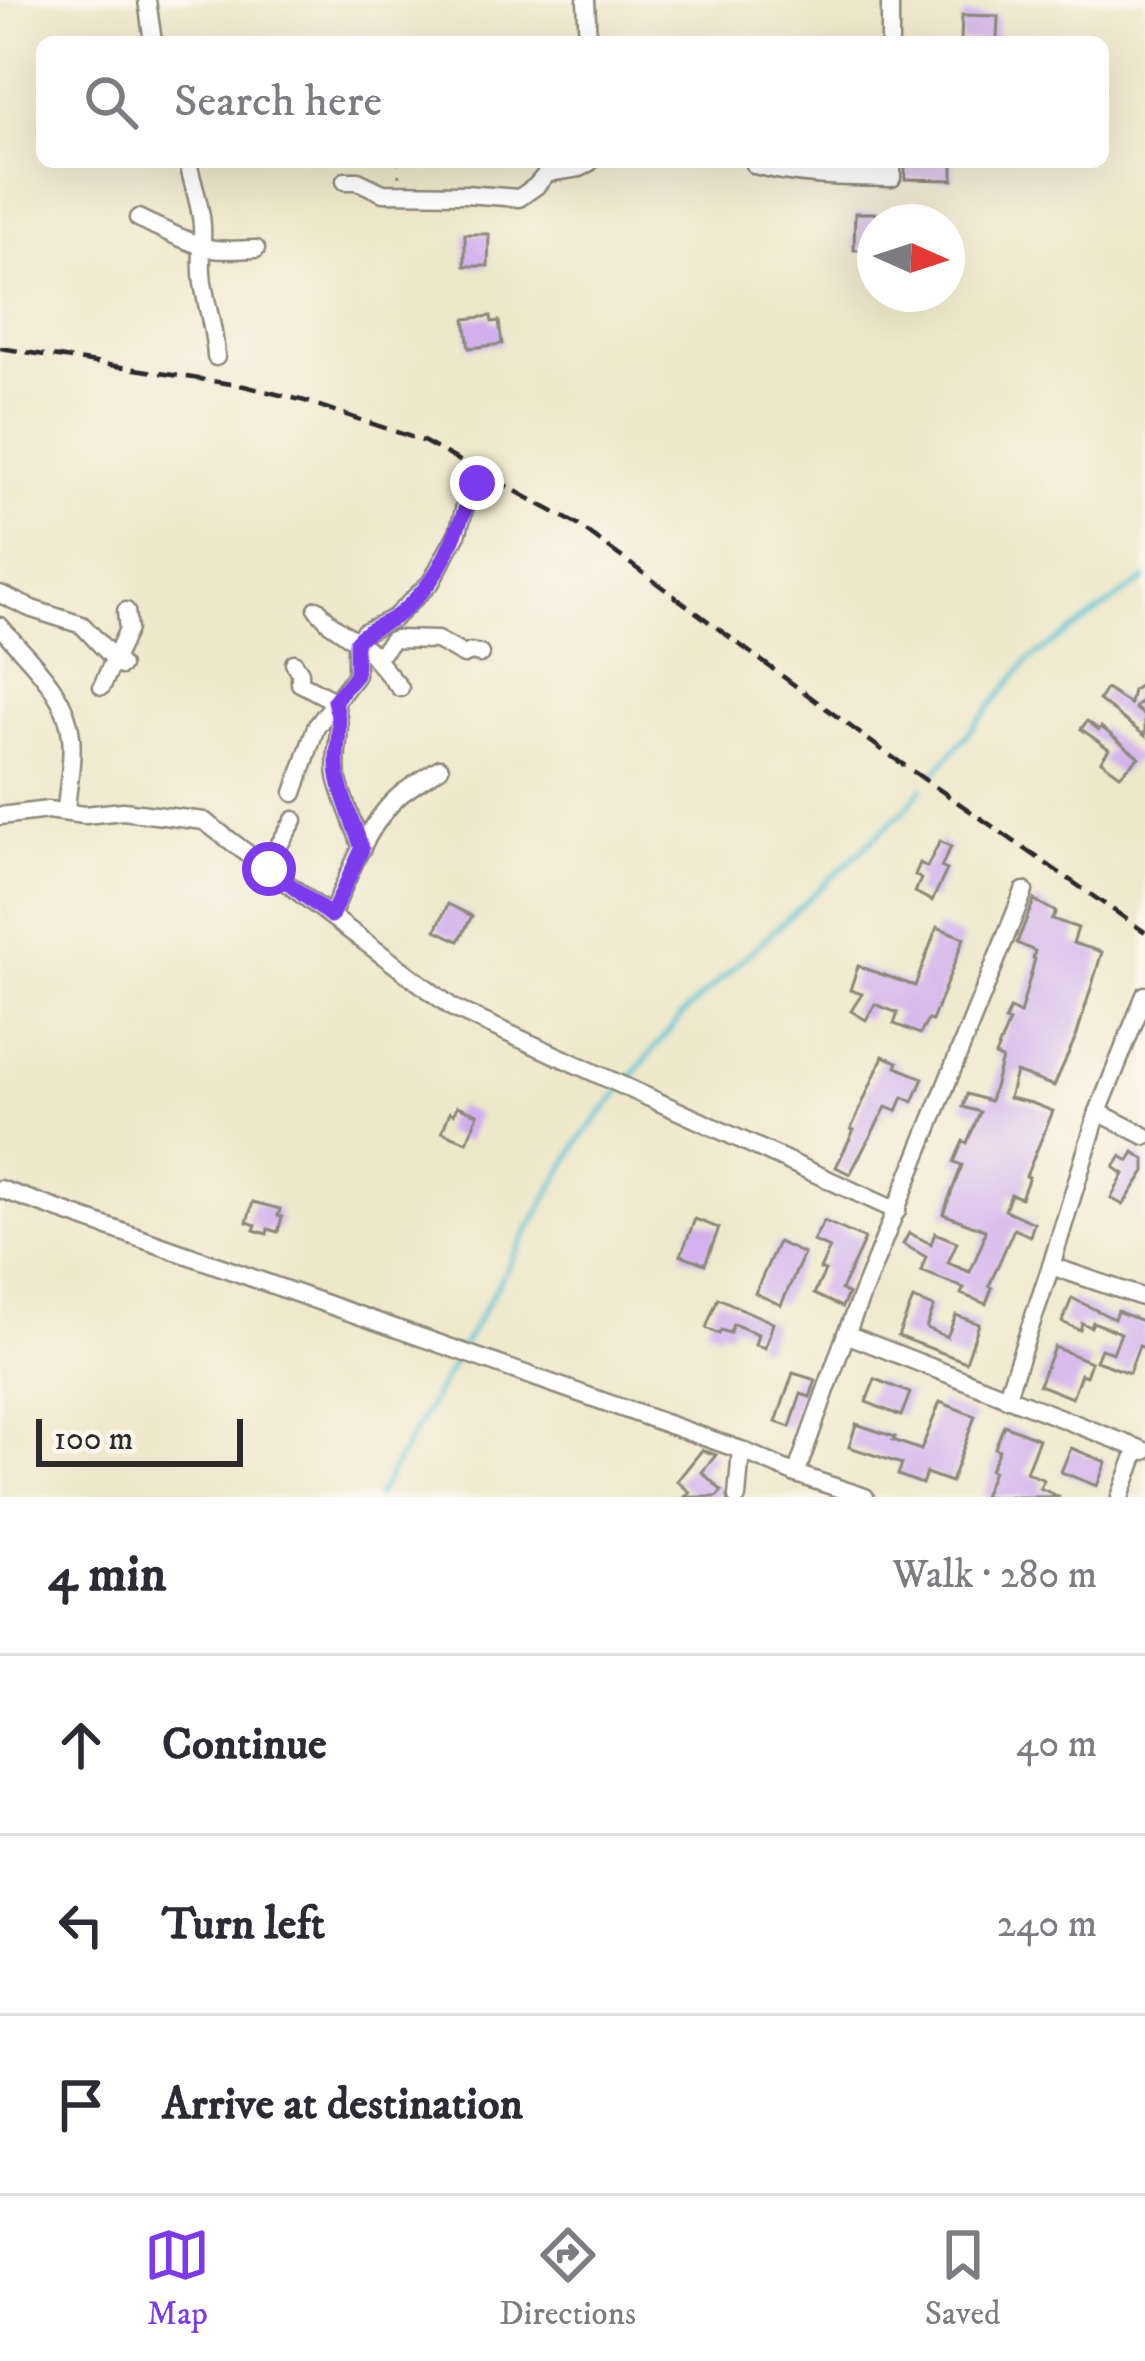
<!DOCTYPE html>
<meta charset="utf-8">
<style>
:root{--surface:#fff;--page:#f7f7f7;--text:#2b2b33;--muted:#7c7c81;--line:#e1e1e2;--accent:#7c3aed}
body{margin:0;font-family:"IM FELL DW Pica",serif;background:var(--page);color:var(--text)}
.compass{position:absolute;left:857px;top:204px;width:108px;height:108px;border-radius:50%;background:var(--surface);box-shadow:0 12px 48px #0002;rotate:93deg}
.scale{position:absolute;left:36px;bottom:30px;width:207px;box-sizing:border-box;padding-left:12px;border:6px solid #2b2b2b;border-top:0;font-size:33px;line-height:42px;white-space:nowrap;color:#2b2b2b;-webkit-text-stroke:9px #fbf7ec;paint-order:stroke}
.stop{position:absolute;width:36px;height:36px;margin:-27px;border:9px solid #7c3aed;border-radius:50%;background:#fff}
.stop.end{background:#7c3aed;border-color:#fff;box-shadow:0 3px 12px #0008}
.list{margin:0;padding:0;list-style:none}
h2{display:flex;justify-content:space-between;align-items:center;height:156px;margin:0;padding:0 48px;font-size:51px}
h2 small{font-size:39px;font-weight:400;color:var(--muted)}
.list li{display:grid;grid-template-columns:78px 1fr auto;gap:36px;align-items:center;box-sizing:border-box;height:180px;padding:0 48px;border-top:3px solid var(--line)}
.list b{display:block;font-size:45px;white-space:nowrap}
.list em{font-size:39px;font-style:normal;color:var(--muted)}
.icon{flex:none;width:66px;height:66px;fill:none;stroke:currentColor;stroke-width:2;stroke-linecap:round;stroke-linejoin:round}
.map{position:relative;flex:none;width:1145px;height:1497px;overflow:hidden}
.search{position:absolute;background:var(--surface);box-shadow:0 12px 48px #0002;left:36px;right:36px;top:36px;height:132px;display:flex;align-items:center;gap:30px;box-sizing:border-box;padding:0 42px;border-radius:18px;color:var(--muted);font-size:45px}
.sheet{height:696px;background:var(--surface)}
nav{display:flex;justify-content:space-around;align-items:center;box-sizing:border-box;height:168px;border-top:3px solid var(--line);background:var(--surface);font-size:33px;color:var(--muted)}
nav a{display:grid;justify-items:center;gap:6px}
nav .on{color:var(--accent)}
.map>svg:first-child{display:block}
</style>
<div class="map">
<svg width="1145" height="1497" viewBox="0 0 1145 1497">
<rect width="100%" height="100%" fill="#fbf7ec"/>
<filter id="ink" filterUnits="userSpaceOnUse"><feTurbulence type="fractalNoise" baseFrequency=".00833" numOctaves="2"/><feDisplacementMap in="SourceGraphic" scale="24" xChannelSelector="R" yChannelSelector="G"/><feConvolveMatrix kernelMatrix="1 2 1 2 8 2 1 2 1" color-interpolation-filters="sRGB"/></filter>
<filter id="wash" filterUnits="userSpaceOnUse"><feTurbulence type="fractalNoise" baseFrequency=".004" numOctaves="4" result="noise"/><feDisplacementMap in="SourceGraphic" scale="48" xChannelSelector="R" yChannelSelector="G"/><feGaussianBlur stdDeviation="2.7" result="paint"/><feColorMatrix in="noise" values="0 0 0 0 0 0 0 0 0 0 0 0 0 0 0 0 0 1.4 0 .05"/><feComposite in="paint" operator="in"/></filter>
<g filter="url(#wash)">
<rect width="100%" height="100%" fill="#eee7ca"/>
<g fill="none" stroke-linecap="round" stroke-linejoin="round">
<!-- stream -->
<g stroke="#56c2d0" stroke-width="4.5">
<polyline points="934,774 1029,660 1145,579"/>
<polyline points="629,1080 681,1016 907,808 922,788"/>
<polyline points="377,1497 581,1138 622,1089"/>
</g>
</g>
<g id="blocks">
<!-- building -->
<g fill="#d0adec">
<polygon points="962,15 998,16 997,42 961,41"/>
<polygon points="905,162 953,162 953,180 905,179"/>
<polygon points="855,213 875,213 875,250 854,250"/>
<polygon points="465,234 489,234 488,266 465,266"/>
<polygon points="491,316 492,322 499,321 502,344 469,348 465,319"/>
<polygon points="1139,686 1145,688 1145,697 1135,708 1145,716 1145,736 1099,700 1106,689 1130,704 1133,690"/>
<polygon points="1087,721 1099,730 1101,727 1139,757 1120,775 1101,761 1109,749 1081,729"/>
<polygon points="940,841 951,847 941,867 947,870 932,901 915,892 921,879 915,875 920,863 927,867"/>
<polygon points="1034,900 1056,912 1052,919 1078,928 1073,943 1102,952 1077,1034 1054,1086 1016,1072 1009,1098 1032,1103 1053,1111 1026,1176 1029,1177 1021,1198 1011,1194 1005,1210 1034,1223 1030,1236 1014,1229 989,1286 992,1288 986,1304 961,1294 964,1288 921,1271 926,1257 903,1244 909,1233 931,1244 935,1233 957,1242 948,1263 970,1272 983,1241 985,1230 943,1214 962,1165 954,1162 963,1141 967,1143 980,1112 963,1107 967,1094 990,1101 1002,1059 995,1056 1009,1022 1005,1021 1010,1009 1020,1014 1035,959 1033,958 1035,951 1017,943"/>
<polygon points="448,904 472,916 459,941 436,930"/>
<polygon points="937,927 964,938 932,1021 928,1020 920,1034 894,1024 898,1013 875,1004 866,1020 851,1011 862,994 850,990 858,966 915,986"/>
<polygon points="883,1056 898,1062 896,1067 923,1078 913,1102 903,1097 897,1111 886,1107 850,1174 836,1167 854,1130 851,1129"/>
<polygon points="457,1106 478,1114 467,1142 442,1132 450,1112 454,1114"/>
<polygon points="1134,1152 1145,1160 1145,1171 1123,1205 1111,1198 1124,1174 1114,1167 1121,1156 1129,1161"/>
<polygon points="253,1202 280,1209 278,1216 282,1217 278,1232 268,1229 267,1234 254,1230 256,1225 247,1222"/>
<polygon points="695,1219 719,1228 705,1264 681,1255"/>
<polygon points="824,1221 865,1239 841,1290 848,1294 842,1307 814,1294 825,1271 820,1269 830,1248 813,1241"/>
<polygon points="778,1242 804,1254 781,1305 755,1293"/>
<polygon points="718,1298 773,1323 765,1348 755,1345 758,1334 733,1324 730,1333 721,1330 719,1334 706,1328"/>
<polygon points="1072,1298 1114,1319 1117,1311 1145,1322 1145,1348 1139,1346 1129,1373 1096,1361 1101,1349 1113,1353 1121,1333 1093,1322 1091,1327 1082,1323 1080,1330 1062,1322"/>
<polygon points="913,1299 934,1307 926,1328 947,1337 956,1315 979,1324 966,1362 898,1336"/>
<polygon points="1054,1347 1091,1362 1086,1376 1081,1374 1072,1398 1039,1385"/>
<polygon points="793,1373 816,1380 810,1397 801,1394 790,1427 776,1422"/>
<polygon points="875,1379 910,1393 901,1416 866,1402"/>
<polygon points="940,1402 975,1416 951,1482 926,1473 922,1484 898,1475 902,1464 849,1447 856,1424 895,1437 893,1440 921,1450"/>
<polygon points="1004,1425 1039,1439 1026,1472 1044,1480 1040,1488 1060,1497 983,1497 993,1471 990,1470 999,1450 995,1448"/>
<polygon points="1071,1448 1106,1462 1097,1486 1061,1472"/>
<polygon points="702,1450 716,1455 702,1472 722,1491 716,1497 685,1497 690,1492 677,1481"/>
</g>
</g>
</g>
<g filter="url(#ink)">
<use href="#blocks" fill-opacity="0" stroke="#8c897a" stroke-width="3"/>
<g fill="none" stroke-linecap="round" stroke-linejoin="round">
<defs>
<g id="minor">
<polyline points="147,0 153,42"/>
<polyline points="586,0 588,42"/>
<polyline points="890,0 890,42"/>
<path d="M188 162C192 183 201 205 202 226 203 245 200 263 203 283 207 308 215 332 216 357"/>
<path d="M754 162 755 165C799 177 847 177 892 178V162"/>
<polyline points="345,181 358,181 383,193 465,194 519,198 536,186 547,173 580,168 590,162"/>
<path d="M138 218C160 228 192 245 214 249 228 251 243 249 256 249"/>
<polyline points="0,594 32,609 82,625 121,666"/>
<polyline points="317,609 331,624 367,649 400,688"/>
<path d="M0 626C27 659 66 690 71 736 74 762 67 787 66 812"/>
<polyline points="373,654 382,652 392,640 396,639 437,640 464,655 471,652 480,654"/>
<path d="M294 663 300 672V683L334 701C345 731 333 750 337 776 342 799 355 826 362 849"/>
<polyline points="102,686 128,629 126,611"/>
<polyline points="294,793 316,727 356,675 356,642 364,632 394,618 431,582 458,532 465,506 477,483 493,475"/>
<polyline points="0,816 48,810 84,815 123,811 204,821 453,1008 897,1211"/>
<polyline points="272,872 279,845 294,820"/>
<polyline points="1024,891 846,1334 1145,1451"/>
<path d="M331 916C348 877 367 824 399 796 411 786 426 777 440 768"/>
<polyline points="1098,1112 1145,1136"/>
<polyline points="0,1189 741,1450"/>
<polyline points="1051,1266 1145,1298"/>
<polyline points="1006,1398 1051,1266 1098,1112 1145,995"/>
<polyline points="796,1474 846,1334"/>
<polyline points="737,1497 741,1450 796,1474 865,1497"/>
<polyline points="1120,1497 1138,1448"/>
</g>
</defs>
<!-- minor casing -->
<use href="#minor" stroke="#8c897a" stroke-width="21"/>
<!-- path -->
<polyline stroke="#8c897a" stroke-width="3" stroke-dasharray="3 9" stroke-linecap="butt" points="398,162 399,178"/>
<!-- minor -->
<use href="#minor" stroke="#fff" stroke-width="16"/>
<!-- rail -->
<polyline stroke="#2b2b2b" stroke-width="4.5" stroke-dasharray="18 9" stroke-linecap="butt" points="0,348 244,386 305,401 423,441 578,525 885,752 1145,932"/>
</g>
</g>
<g fill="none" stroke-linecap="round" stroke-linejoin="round" filter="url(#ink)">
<!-- route -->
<path stroke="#7c3aed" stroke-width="15" d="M269 869 331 916 362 849C355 826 342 799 338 776 333 750 345 731 334 701L356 675V642C368 628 381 626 395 617 402 613 410 604 416 598 449 566 457 522 477 483"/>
</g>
</svg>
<svg class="compass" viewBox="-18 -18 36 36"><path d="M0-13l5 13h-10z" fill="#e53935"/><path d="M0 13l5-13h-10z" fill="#7c7c81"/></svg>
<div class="scale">100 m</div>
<div class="stop" style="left:269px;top:869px"></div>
<div class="stop end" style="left:477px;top:483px"></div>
<div class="search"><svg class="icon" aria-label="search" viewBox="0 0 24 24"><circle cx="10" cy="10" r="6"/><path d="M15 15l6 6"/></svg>Search here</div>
</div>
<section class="sheet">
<h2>4 min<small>Walk · 280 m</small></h2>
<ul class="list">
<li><svg class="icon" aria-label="ahead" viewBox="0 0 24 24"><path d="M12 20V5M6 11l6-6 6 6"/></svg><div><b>Continue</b></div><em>40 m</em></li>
<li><svg class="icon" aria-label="left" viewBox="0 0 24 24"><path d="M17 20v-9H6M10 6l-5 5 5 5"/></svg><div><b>Turn left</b></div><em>240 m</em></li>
<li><svg class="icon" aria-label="arrive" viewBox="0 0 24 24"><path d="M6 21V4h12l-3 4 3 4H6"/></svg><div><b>Arrive at destination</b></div></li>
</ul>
</section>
<nav>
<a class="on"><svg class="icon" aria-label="map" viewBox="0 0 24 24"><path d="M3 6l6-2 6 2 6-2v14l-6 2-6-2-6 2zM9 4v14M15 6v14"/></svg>Map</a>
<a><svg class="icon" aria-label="directions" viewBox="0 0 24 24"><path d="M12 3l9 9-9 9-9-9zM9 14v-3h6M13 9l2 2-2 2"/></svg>Directions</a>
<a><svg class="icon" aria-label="saved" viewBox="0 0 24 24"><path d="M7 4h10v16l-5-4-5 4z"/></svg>Saved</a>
</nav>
